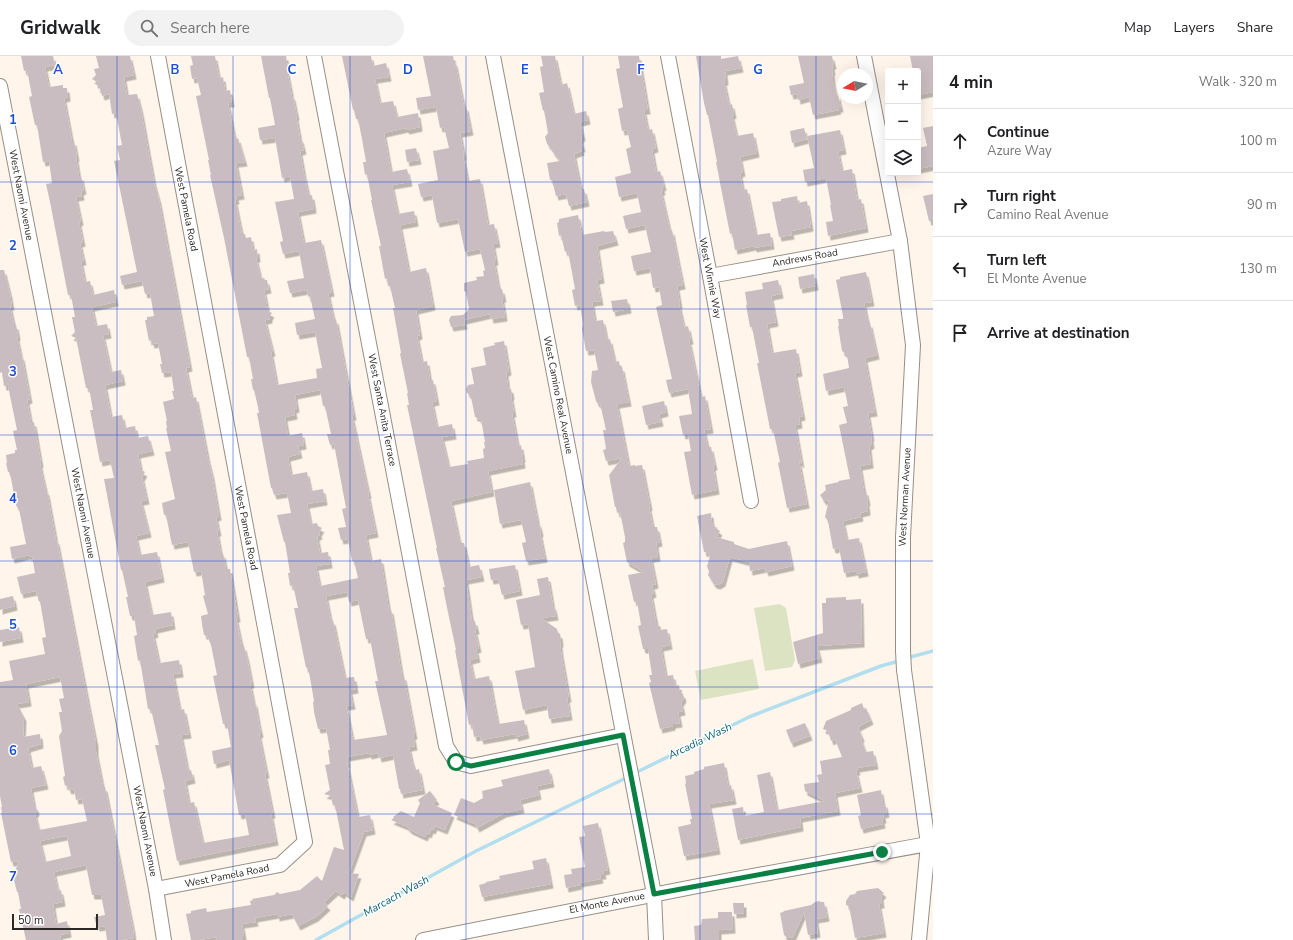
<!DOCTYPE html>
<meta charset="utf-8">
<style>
:root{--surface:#fff;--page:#f2f2f2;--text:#202124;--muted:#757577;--line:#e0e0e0}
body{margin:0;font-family:"Nunito Sans",sans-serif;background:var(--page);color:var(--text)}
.controls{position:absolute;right:12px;top:12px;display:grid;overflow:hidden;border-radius:4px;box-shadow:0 4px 16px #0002}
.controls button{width:36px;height:36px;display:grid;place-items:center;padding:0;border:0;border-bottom:1px solid var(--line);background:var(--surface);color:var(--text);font:20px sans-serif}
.compass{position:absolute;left:837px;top:12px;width:36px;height:36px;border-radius:50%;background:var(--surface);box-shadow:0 4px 16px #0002;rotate:260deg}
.scale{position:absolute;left:12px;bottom:10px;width:86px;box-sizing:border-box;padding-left:4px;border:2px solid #2c2825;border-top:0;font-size:11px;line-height:14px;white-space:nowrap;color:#2c2825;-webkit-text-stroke:3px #fff;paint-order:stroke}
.stop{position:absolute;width:12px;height:12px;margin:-9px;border:3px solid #0b8043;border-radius:50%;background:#fff}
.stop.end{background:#0b8043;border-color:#fff;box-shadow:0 1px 4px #0008}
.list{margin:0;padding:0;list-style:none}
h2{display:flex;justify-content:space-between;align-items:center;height:52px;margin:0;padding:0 16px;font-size:17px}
h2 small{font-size:13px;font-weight:400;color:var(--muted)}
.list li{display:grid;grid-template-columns:26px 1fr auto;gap:12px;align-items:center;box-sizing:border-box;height:64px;padding:0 16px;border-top:1px solid var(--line)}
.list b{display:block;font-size:15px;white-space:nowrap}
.list p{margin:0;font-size:13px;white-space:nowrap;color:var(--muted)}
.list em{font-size:13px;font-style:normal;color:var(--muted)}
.icon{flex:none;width:22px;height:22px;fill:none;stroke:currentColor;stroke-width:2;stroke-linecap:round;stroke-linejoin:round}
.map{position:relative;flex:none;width:933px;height:884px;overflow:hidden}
header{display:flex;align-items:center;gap:24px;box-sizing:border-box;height:56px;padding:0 20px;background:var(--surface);border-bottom:1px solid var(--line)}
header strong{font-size:19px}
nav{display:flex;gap:22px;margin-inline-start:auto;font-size:14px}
.search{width:280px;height:36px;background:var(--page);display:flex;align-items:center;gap:10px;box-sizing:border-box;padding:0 14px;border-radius:22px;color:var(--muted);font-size:15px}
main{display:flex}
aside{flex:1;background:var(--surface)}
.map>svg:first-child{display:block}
</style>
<header>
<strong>Gridwalk</strong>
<div class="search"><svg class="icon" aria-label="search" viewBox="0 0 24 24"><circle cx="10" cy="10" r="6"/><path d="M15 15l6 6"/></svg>Search here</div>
<nav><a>Map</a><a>Layers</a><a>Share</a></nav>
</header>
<main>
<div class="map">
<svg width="933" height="884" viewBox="0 0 933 884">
<defs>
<filter id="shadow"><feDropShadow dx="2.5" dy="4.5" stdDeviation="0" flood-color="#0004"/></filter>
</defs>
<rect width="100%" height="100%" fill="#fff5eb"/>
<!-- green -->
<g fill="#dbe3c2">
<polygon points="780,548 786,552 795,604 792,611 765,615 754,552"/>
<polygon points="753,603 759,633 701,644 695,615"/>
</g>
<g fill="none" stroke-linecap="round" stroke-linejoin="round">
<!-- stream -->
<g stroke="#b2deee" stroke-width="3.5">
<polyline points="907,602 933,595"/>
<polyline points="635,717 749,661 881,610 899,605"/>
<polyline points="316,884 476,795 628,721"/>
</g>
</g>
<!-- building -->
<g fill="#cabdc1" fill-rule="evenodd" filter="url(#shadow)">
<polygon points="21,0 53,0 55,9 45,11 49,31 63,29 63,32 67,32 68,41 64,42 72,85 74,85 77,101 76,101 79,120 81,120 84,134 81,135 82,140 76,141 81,165 79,166 83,186 80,187 84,205 81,205 85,226 90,225 93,239 114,234 116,246 92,251 96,270 107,268 109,278 103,279 111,316 121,314 123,325 105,329 111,361 122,359 125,372 135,370 137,382 148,380 149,384 152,395 138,398 141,414 145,416 142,421 147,444 141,445 149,477 136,480 140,499 157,496 162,522 145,526 152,559 171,556 173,569 155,573 156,577 153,578 159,606 160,607 179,604 181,617 173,618 180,654 184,653 189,678 181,679 188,715 191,714 193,723 185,725 189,747 194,746 203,787 249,779 245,758 239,759 229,704 214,708 212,695 231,691 227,668 223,668 213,620 217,619 211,589 207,579 204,579 202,568 201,560 208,558 203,540 205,539 201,515 194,516 188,486 172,489 166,459 164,459 162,447 175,443 165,396 171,395 166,372 167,372 166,365 167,365 163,346 174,343 172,335 174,335 171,316 162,317 160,308 162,308 158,287 152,288 151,284 149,285 145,264 147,264 147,261 154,260 150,237 145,238 142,225 122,229 120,220 137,216 114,105 120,104 117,90 122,89 116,57 112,58 109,38 102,40 100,32 98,33 97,26 92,23 96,19 94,13 99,12 96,0 130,0 134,19 124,21 127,39 137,38 141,54 154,126 159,144 190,311 186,312 192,342 196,341 208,403 212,419 219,460 216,461 219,476 217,476 221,498 223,497 226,513 230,513 238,562 236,562 242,590 244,590 247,602 252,628 250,628 254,647 255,646 259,668 261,677 259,678 267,718 265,718 273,758 271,758 276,785 177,805 163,734 165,733 155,689 159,689 151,653 148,653 140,604 138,605 134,580 137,579 134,560 130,560 126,541 128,541 123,518 122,514 121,514 104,423 114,422 110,404 100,406 90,354 93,354 89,332 86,332 76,282 71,280 75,276 72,261 75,261 71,239 68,239 50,146 46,128 52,127 49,105 43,106 37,69 35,69 29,41 32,40 27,14 24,15"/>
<path d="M191 0H215L219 22 223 21 225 35 230 34 232 47H228L235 83 238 82 245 106 236 107 242 139 236 140 237 144H235L242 178H245L246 182 251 181 253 194 257 193 258 202H256L261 223 264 222 265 224H267L269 233 264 234 268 255 272 257 270 260V263L265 264 273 296H271L277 329 317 322 316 313 322 312 315 276 297 279 295 267 315 263 310 240 308 241 307 234 290 237 287 225 304 222 299 195 283 198 280 186 283 185 275 146 294 143 290 120 282 122 275 82 260 84 258 72 275 69 270 42H269L261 0H286L288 14H287L292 40H293L297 60H296L300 82H301L304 94 300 95 304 118 309 140 312 139 314 153 298 156 304 187 321 184 332 236 328 237 334 264 336 263 354 360H352L366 425 369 438H368L376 477 366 479 371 505 381 503 389 554 391 553 402 620H404L415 679H413L415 690 409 691 413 710 415 709 416 714 419 713 423 734 401 738 400 733H399L393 699 379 702 378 697 369 699V697L347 701 348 707H347L358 761 370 759 373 774 364 776 349 817 359 818 351 841 344 836 342 839 336 835 324 846 328 850 316 861 298 870 292 858 277 861V858L255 862 256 866 242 868 244 879 243 880V884H217L216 881 199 884H191L186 858 191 857V855L206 852 207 856 251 849 250 845 253 844 252 843 274 839 277 836 280 838 300 834 317 820 322 825 334 791 344 794 335 749 333 750 331 740 324 738 330 734 325 709 330 708 328 694H330L326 672 318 673 314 656 313 646 314 645 309 616 308 617 307 611 306 612 294 552H298L293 529 290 530 288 517H290L285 486H284L277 459 291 457 287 437 274 439 272 432H271L257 357H259L258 351 254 334H253L251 323H253L249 301H247L224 182 210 119H211L208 104H209L196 40 201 39 197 22 192 23 190 10 193 9ZM320 334 323 350H325L331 378H327L330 389 334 388 346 452 342 453 346 471 338 472 341 484 348 483 352 505H354L358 522 320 530 316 510 330 508 328 496 320 497 317 480 320 479 319 476 322 472 318 470 317 467 311 468 307 448 325 445 323 433 311 435 307 416 291 419 288 401 300 398 298 390 304 389 302 377 288 380 285 361 295 359 294 353 297 352 295 339ZM347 536 349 546 358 544 366 583H370L378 625H375L387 679 353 684 346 650 353 649 350 634 356 633 354 621H353L345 622 333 564 331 565 326 540Z"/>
<polygon points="342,0 371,0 373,10 386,7 389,21 375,23 380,47 393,45 397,61 418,57 420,71 407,74 406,72 384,77 391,116 407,113 410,126 392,129 398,158 414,155 416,166 400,169 409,216 426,212 433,250 416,254 420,279 417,280 422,306 427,305 430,324 433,324 437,345 432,346 437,371 452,368 454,379 442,381 449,411 468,408 467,405 484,402 483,393 485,392 484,386 485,386 481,363 479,364 478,361 475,361 471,341 470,341 469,338 467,337 466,333 468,329 474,328 471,312 486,309 483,292 495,289 494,287 504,285 509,315 506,316 508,331 511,333 512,339 511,340 514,357 512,357 518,390 521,389 523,402 522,402 523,408 488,415 492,436 451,445 460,487 464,487 469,511 479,509 482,521 466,524 472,565 475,565 477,574 475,574 479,592 476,593 478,602 470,604 474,623 489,620 498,668 524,664 527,678 516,681 515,678 481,684 480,680 474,681 472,668 469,669 455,594 456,594 446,547 443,531 445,531 436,492 437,492 407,349 409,349 407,337 408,337 400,298 401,297 393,252 395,252 390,230 388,230 387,222 385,223 379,190 381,190 371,144 372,144 367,118 365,119 363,106 366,106 362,83 358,63 356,63 354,54 353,54"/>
<polygon points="423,0 453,0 454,6 455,6 464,51 466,50 471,75 460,77 464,99 463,100 468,125 480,123 488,169 494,168 498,187 493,188 496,205 494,205 499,233 502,233 504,242 502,242 505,261 491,263 490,258 464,264 465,269 451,271 449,264 451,260 463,259 469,253 466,236 464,235 464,227 477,224 476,221 484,220 483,215 485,214 480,193 465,196 458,163 437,167 432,139 421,141 418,128 438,124 433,95 449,92 444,71 440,72 436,51 418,54 416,42 431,40"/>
<polygon points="541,0 555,0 561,29 567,27 574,58 586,55 588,64 580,66 583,80 581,83 583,92 581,92 582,95 574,98 581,133 584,133 587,146 569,150 566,138 556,140 552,124 550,124 547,107 560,105 552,95 551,92 547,88 545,81 548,77 544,54 543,55 539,37 544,36 540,11 543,10"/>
<polygon points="618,0 639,0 648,54 644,54 648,74 652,73 656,92 652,93 656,116 660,115 664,130 662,131 663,135 661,135 670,175 672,174 683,229 677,230 680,248 679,248 684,271 688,270 691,284 689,284 701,341 705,340 711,373 704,374 708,391 711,391 715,410 713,410 717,434 692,439 684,396 691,395 688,378 683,379 679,360 692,358 688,333 669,337 666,324 672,323 656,251 662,249 659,231 653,232 650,212 634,215 631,200 651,196 645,169 626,173 623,160 641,156 637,137 619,141 615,121 631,117 626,93 631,91 627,74 622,75 618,53 623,51 616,13 620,12"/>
<polygon points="696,0 721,0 721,3 738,0 741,12 725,15 726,25 724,25 729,49 732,48 734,58 732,59 737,80 753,77 757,97 740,101 743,116 740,117 743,134 747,133 756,179 770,177 772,189 754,192 754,190 735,194 732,177 730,178 716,106 717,106 708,59 707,59 704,47"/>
<polygon points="798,0 832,0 834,9 832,9 833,15 832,15 833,26 836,40 838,39 841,52 838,52 839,54 813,59 809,41 798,44 797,38 791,39 789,30 804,27"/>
<polygon points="910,0 933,0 933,36 918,39 918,15 913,15"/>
<polygon points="933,70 933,110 918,113 918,92 927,90 923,72"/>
<polygon points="804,72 807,83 792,87 790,75"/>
<polygon points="840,74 844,94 838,95 842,115 852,113 857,144 861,143 866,172 828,180 826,166 833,165 830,149 831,149 826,122 805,126 803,114 814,112 807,80"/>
<polygon points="416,92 419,104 407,106 405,94"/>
<polygon points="933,138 933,165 929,165 923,140"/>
<polygon points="797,140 798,147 807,145 811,171 791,175 792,179 779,181 772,146 781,145 781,143"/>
<polygon points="578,159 582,179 604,175 605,176 613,175 616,185 597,190 602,223 597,224 601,245 592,246 595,265 603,264 607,284 610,283 615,306 619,305 620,311 622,311 629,346 617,348 629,410 635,409 635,410 642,409 650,450 649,451 653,471 657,471 660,486 656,487 658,501 651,502 656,528 652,529 654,537 651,538 656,566 658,566 659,574 667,573 670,589 661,591 666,620 673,619 675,630 679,629 680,636 683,638 684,642 681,646 683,655 678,656 680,667 673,668 673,670 660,673 649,627 651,626 649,619 652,619 648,593 643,593 638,570 641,569 637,545 634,546 628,519 644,516 627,506 623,487 625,486 625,481 620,456 617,457 616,451 615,451 609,419 622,402 606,405 603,394 606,393 603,374 606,374 600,347 598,348 596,345 591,326 592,315 598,314 594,294 586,295 582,273 583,268 580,249 575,250 572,234 575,233 568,195 565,196 561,179 559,180 557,167 559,166 559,163"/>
<path d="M0 214H4L10 238 12 250H10L14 269H16L18 280 17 281 21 300H22L30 343 27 344 31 366H34L41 407H40L41 413 46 435H47L56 484H57L89 651 96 686V696L103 731H105L133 873 134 882 122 884H107L105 870 97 871 94 861 105 859 101 839H92L86 809 54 816 58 835 61 834 63 846 53 848 56 868 67 865 69 877 60 879 61 884H26L19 853H21L18 836H17L13 820 19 805 11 806 1 757H2L1 751H2L0 740V626L13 624 9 605 45 598 42 582 46 581 40 545 39 546 36 535 21 538 17 521 35 517 32 500 29 501V499L12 503 10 491 26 488 19 453H18L17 450H16L11 422 9 416H8L6 407H7L6 399 15 397V394H17L13 375 17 374 8 330H4L2 316 0 317ZM60 621 64 642 59 643 62 656H59L62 675 59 680 65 720 63 721 65 730 67 729 69 734 74 733 76 744 82 743 87 765 39 774 35 758 37 755 36 751 34 749 31 732 46 729 41 710 32 712 28 692 41 688 40 678 23 681 24 661 17 648 29 646 26 628ZM65 780 67 781 71 800 45 806 40 785Z"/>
<polygon points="866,216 872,246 864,247 868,267 870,267 877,299 865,302 875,356 868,357 872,381 871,381 872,388 869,390 871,408 860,410 864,435 866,435 868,445 867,446 868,455 860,457 861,461 843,465 847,484 859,482 866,516 856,518 856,515 844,517 839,492 833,493 828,465 825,461 829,444 824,445 820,439 826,434 825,429 839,426 838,425 850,423 839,369 847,367 843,351 848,350 844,331 826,335 823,318 849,312 847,299 842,295 838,270 839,270 838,263 843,263 843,260 836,224 840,223 840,221"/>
<polygon points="814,218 816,230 800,233 798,221"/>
<polygon points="778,224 781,238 771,240 776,266 767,268 772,297 796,293 800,316 795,317 803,360 799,361 800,368 795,369 802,408 799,405 807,448 787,452 778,407 780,406 773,373 770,373 757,307 759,307 752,271 750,271 746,249 747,249 745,236 763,233 762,227"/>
<polygon points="627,243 629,253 613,256 611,245"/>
<polygon points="664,345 666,356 659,358 661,366 646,369 642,350"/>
<polygon points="530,426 538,467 539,467 541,476 540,477 545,502 526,505 522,487 526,486 521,464 500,468 494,434"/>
<polygon points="711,457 712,468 714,467 715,471 716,471 717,473 720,475 716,481 734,486 734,488 749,493 787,485 792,510 766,516 765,512 750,515 749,506 730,501 723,526 718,529 714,528 708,519 709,516 707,510 710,500 708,499 709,497 704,496 697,460"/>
<polygon points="515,509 520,535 502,539 498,523 491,524 489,513"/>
<polygon points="548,521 553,550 554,550 556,560 541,562 557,573 558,577 560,578 561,586 560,588 561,596 569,642 567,642 570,660 549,663 547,649 523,654 515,615 535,611 528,568 521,569 516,544 540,539 537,523"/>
<polygon points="13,540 15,550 0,554 0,543"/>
<polygon points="846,541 846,544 861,543 862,587 817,590 820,602 798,608 793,586 823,577 822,547 826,547 826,542"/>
<polygon points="19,571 21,582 0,586 0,574"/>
<polygon points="862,647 864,653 866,652 871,664 858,671 862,681 861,683 866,696 873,695 876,709 857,712 858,715 856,715 860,732 835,737 838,755 800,762 801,771 738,784 732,753 743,751 744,760 764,756 757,719 770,716 777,754 825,745 805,735 804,728 819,726 817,719 822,718 820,705 842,701 835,683 831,685 828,675 823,673 826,665 851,654 851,652"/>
<polygon points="805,667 810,680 791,687 786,674"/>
<polygon points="724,707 728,730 731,729 734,744 709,748 718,794 684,800 678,771 691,768 690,763 692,763 685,728 686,727 685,720 694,718 694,716 704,713 704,711"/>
<polygon points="549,713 552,727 537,730 539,739 520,744 522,753 504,757 477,772 475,768 454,759 461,742 474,747 483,742 482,735 503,730 501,724"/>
<polygon points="881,734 883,747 885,747 887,757 883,758 884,763 882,763 883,768 861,773 858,760 861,759 857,739"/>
<polygon points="430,735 437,744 432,748 452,757 445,774 435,770 433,774 431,773 429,778 427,777 425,781 410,774 406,770 391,764 394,762 393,761 401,755 414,761 420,747 418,744"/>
<polygon points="598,767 608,814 603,815 604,819 600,819 601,823 579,827 580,829 566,832 564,819 572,818 571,813 585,811 579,781 585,780 583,770"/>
<polygon points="546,802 551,828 482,841 479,829 486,827 486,826 500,823 499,820 534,813 532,805"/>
<polygon points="878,832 884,837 881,840 882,848 879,848 884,877 855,882 849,850 846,849 846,845 850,839 855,838 857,835"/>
<polygon points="819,845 821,846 824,846 827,861 816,863 818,877 808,879 804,856 793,881 788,882 784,879 780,857 783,856 784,855 811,849 815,846"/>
<polygon points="733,847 744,847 744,857 734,858"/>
<polygon points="718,856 732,856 733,873 719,874 719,884 695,884 694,870 701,869 702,863 718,862"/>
</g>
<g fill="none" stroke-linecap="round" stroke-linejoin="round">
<defs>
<g id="minor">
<polyline points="314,0 446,690 456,706 471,710 623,679"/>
<polyline points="493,0 654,838 656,884"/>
<polyline points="668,0 710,220 751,445"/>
<polyline points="864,0 900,185 913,289 903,481 903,595 904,614 928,788 919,884"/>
<polyline points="0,30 156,833 164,884"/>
<polyline points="710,220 900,185"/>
<polyline points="156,833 280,809 305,786 158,0"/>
<polyline points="423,884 698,830 933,787"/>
</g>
</defs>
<!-- minor casing -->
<use href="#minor" stroke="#978f86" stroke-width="16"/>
<!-- minor -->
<use href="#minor" stroke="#fff" stroke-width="14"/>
</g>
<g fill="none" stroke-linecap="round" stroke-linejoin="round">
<!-- route -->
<polyline stroke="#0b8043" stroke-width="5" points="456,706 471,710 623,679 654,838 882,796"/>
</g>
<!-- grid -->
<path fill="none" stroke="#1d4ed8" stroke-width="1" stroke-opacity="0.55" d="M117 0V884M233 0V884M350 0V884M466 0V884M583 0V884M700 0V884M816 0V884M0 126H933M0 253H933M0 379H933M0 505H933M0 631H933M0 758H933"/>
<g text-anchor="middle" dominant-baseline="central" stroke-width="3" stroke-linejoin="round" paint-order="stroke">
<!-- street labels -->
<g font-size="10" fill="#2c2825" stroke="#fff">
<text transform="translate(21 139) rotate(79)">West Naomi Avenue</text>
<text transform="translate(186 153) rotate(79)">West Pamela Road</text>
<text transform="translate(805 202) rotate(-10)">Andrews Road</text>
<text transform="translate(710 222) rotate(79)">West Winnie Way</text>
<text transform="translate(558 339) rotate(79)">West Camino Real Avenue</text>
<text transform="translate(382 354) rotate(79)">West Santa Anita Terrace</text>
<text transform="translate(905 441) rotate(-87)">West Norman Avenue</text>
<text transform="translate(83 457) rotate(79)">West Naomi Avenue</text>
<text transform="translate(246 472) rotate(79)">West Pamela Road</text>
<text transform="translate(145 775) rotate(79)">West Naomi Avenue</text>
<text transform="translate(227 820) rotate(-11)">West Pamela Road</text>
<text transform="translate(607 847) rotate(-11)">El Monte Avenue</text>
</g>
<!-- water labels -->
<g font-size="11" font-style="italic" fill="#065f75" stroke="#fff">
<text transform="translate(700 685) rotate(-26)">Arcadia Wash</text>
<text transform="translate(396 840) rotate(-29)">Marcach Wash</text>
</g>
</g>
<g font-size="13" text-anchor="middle" font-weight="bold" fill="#1d4ed8" stroke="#fff" stroke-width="3" stroke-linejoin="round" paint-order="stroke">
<text x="58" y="18">A</text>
<text x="175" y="18">B</text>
<text x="292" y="18">C</text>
<text x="408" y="18">D</text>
<text x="525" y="18">E</text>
<text x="641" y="18">F</text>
<text x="758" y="18">G</text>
<text x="13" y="68">1</text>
<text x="13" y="194">2</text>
<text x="13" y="320">3</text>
<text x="13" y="447">4</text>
<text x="13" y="573">5</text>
<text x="13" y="699">6</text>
<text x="13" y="825">7</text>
</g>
</svg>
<div class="controls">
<button>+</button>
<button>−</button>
<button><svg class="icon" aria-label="layers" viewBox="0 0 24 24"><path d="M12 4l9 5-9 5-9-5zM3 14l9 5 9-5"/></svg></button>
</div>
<svg class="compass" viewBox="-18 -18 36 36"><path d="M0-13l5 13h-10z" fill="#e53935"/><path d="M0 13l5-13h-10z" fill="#757577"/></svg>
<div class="scale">50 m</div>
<div class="stop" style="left:456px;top:706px"></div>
<div class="stop end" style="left:882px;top:796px"></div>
</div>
<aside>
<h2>4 min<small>Walk · 320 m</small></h2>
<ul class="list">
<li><svg class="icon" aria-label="ahead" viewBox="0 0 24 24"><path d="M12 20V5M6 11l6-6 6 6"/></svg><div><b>Continue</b><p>Azure Way</p></div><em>100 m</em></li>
<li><svg class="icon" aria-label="right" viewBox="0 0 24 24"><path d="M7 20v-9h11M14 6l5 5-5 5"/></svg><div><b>Turn right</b><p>Camino Real Avenue</p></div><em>90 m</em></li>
<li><svg class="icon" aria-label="left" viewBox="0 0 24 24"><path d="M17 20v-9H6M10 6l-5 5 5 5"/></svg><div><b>Turn left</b><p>El Monte Avenue</p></div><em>130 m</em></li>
<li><svg class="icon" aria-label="arrive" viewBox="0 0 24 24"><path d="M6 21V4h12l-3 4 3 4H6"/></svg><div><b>Arrive at destination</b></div></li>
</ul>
</aside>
</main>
